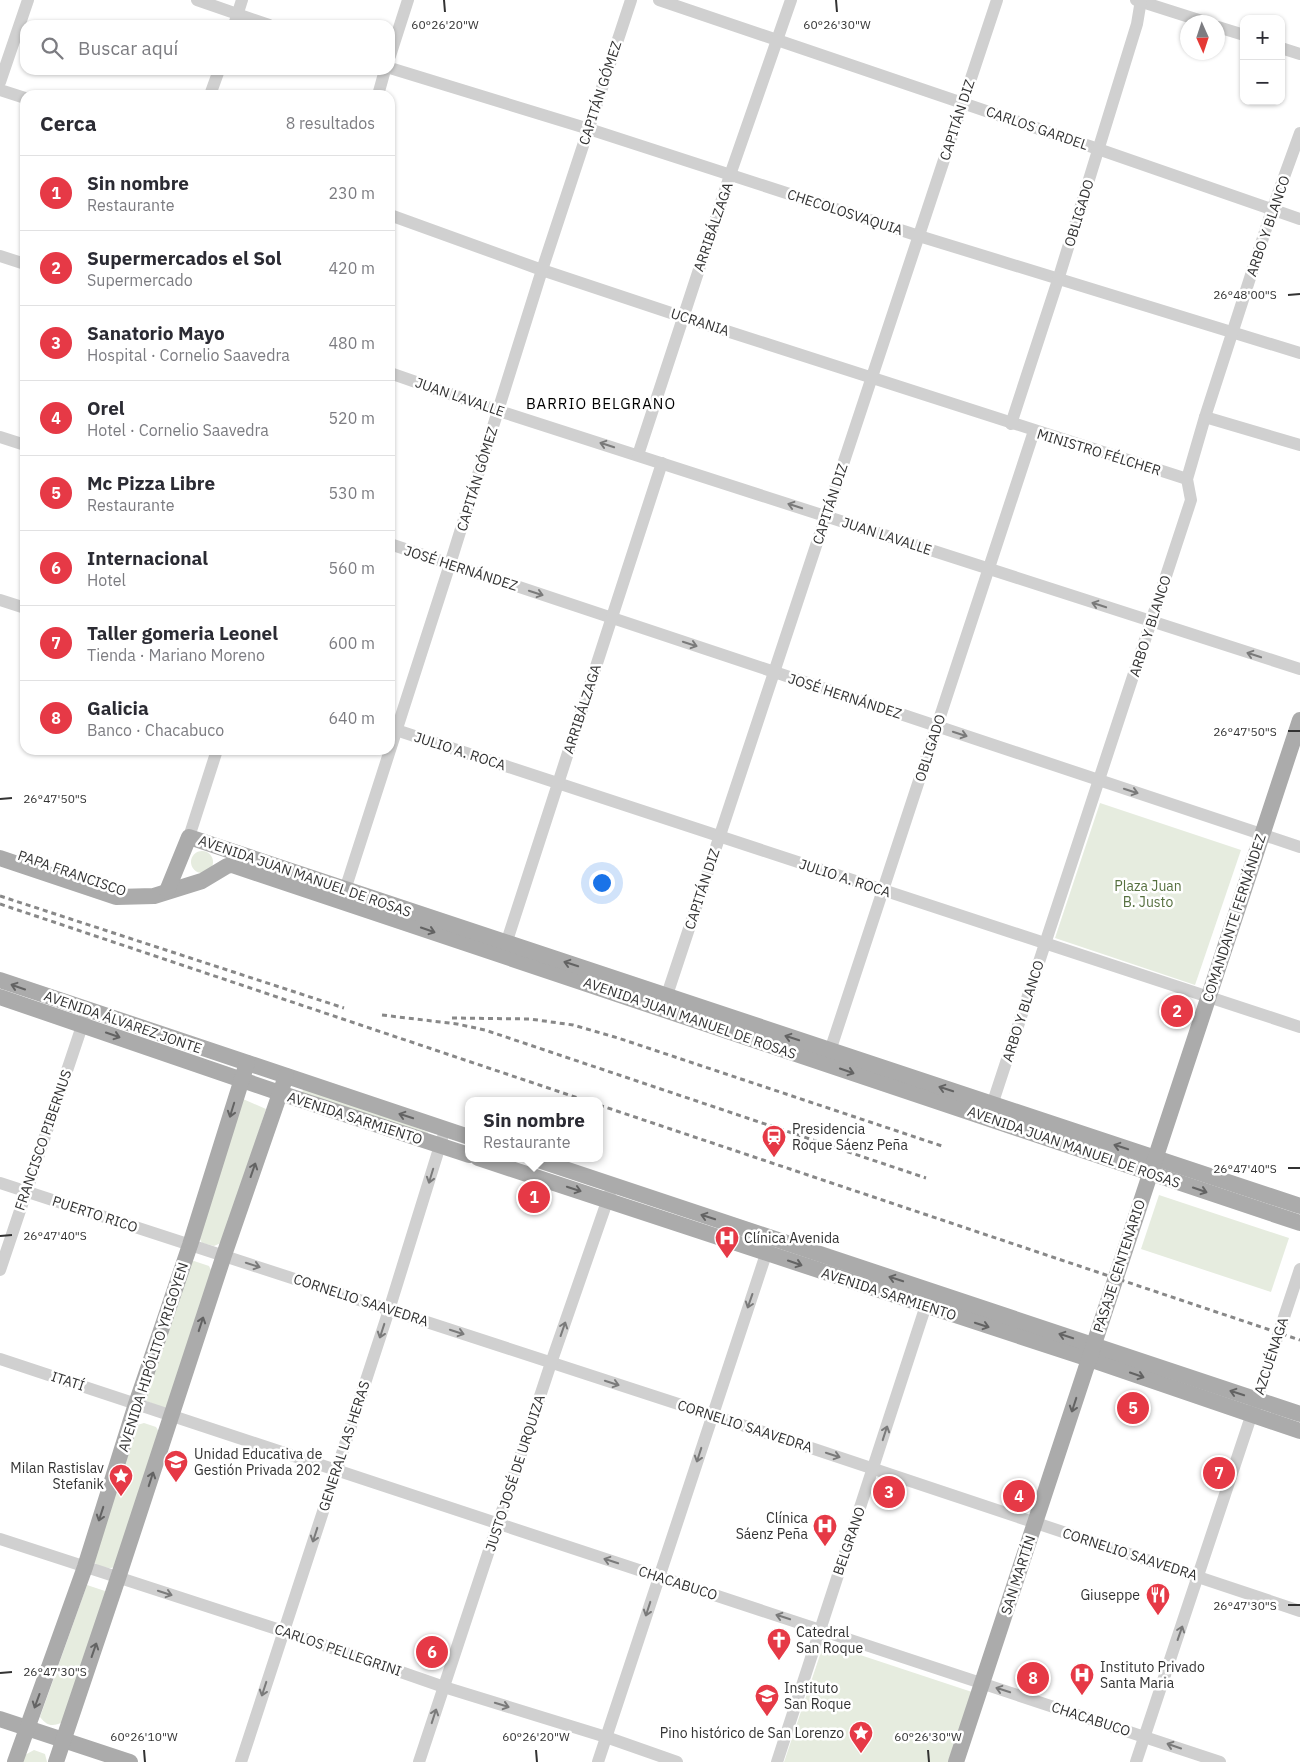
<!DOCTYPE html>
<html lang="es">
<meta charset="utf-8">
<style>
:root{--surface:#fff;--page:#f2f2f3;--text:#2b2b33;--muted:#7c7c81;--line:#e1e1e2;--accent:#e63946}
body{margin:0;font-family:"IBM Plex Sans",sans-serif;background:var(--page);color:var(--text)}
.controls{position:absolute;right:15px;top:15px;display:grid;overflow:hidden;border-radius:10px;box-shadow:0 1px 4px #0004}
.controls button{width:45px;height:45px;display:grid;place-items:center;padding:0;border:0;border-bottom:1px solid var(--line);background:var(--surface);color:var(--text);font:25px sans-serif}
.compass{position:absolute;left:1180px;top:15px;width:45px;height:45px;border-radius:50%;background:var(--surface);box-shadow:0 1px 4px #0004;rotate:177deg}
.you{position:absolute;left:601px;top:882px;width:18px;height:18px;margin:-12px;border:4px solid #fff;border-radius:50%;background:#1a73e8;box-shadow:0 0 0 8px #1a73e833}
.badge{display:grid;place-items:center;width:32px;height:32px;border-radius:50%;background:var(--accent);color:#fff;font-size:16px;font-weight:700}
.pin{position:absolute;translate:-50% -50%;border:2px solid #fff;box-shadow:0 1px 5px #0006}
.popup{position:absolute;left:465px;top:1097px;width:138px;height:65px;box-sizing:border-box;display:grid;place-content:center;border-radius:10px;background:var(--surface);filter:drop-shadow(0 1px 4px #0005);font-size:16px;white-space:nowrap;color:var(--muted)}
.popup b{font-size:19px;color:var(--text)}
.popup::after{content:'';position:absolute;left:50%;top:100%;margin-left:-10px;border:10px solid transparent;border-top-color:var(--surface)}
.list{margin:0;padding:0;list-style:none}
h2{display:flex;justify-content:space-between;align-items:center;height:65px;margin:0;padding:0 20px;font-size:21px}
h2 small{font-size:16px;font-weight:400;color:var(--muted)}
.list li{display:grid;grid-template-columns:32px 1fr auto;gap:15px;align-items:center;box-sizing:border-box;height:75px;padding:0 20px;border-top:1px solid var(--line)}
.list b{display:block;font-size:19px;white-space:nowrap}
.list p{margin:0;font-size:16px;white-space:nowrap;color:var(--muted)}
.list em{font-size:16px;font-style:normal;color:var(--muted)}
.icon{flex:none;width:28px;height:28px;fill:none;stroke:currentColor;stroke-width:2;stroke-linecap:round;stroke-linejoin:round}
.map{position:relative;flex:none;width:1300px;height:1762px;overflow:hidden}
.search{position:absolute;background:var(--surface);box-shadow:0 1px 4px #0004;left:20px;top:20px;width:375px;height:55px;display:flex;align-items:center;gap:12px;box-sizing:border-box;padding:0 18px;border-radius:15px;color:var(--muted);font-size:19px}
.panel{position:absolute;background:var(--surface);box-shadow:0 1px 4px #0004;left:20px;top:90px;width:375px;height:665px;border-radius:15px}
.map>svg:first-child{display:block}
</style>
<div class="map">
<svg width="1300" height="1762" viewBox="0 0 1300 1762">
<rect width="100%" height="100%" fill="#fff"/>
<!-- green -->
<g fill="#e6ecdf">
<polygon points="1100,803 1241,850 1195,985 1055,938"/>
<circle cx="202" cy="862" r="11"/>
<polygon points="305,1086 428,1132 427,1135 301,1094"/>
<polygon points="243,1099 266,1109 223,1242 214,1246 202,1243 197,1234"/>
<polygon points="1159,1195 1289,1238 1271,1292 1141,1249"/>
<polygon points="194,1261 209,1266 213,1274 170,1404 164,1408 146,1401 145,1394 188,1263"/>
<path d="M144 1423 156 1427 159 1432 115 1567C107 1570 96 1566 91 1559L134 1426Z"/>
<path d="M87 1585 105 1591 106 1596 66 1721C53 1726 49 1728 40 1717Z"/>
<polygon points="824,1643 972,1692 948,1762 784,1762"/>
<polygon points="34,1750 45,1754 47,1762 22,1762 25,1755"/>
</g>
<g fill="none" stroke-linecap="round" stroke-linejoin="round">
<!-- minor -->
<g stroke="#d0d0d0" stroke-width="12">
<polyline points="197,0 269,25"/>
<polyline points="659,0 1098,149 1300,219"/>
<polyline points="1136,0 1205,22"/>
<polyline points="234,25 242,0"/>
<polyline points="1218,27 1244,35"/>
<polyline points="1281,48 1300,54"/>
<polyline points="390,56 408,0"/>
<polyline points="390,68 589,129 919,236 1300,353"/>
<polyline points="0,82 28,0"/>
<polyline points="0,90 25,98"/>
<polyline points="210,95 219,70"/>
<polyline points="378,95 385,70"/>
<polyline points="390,215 542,270 683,317 1187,479"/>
<polyline points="0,256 25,264"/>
<polyline points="390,373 499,411 1300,669"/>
<polyline points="1205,417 1300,445"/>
<polyline points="1011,424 1058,280 1137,24 1141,0"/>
<polyline points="0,437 25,445"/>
<polyline points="638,455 730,175 791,0"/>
<polyline points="390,544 1300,847"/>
<polyline points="0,600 25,608"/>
<polyline points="390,728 1300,1027"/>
<polyline points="189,837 217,750"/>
<polyline points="343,896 450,564 542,270 631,0"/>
<polyline points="504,950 662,463"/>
<polyline points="664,1004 997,0"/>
<polyline points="828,1057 1034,431"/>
<polyline points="990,1111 1191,500 1187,479 1205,417 1272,210 1300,133"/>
<polyline points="0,1183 712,1415 1300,1611"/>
<polyline points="0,1270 85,1017"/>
<polyline points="0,1359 1220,1762"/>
<polyline points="0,1539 283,1631 444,1687 606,1737 677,1762"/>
<polyline points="241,1762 389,1310 442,1139"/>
<polyline points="419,1762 551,1363 610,1193"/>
<polyline points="598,1762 769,1245"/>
<polyline points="777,1762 928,1299"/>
<polyline points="1136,1762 1300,1269"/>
</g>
<!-- major -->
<g stroke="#ababab" stroke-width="16">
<polyline points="0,858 116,897 154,896 202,881 227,866 232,865 1300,1223"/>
<polyline points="167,891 189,837 1300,1206"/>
<polyline points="0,980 469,1137"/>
<polyline points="0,997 280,1093 469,1155"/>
<polyline points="478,1158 1089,1359 1300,1431"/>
<polyline points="532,1158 1300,1414"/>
<polyline points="0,1719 130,1762"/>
<polyline points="15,1762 85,1567 136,1404 190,1245 247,1063"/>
<polyline points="56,1762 118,1578 224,1255 286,1076"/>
<polyline points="956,1762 1300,720"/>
</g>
<!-- rail -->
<g stroke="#888" stroke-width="3" stroke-dasharray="5 4" stroke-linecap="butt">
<polyline points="0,896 344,1008"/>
<polyline points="0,904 587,1101"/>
<polyline points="382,1015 457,1024 485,1030 926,1178"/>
<polyline points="452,1018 530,1019 573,1025 618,1038 942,1146"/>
<polyline points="599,1105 1300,1340"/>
</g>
</g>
<!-- one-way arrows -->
<defs><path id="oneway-shaft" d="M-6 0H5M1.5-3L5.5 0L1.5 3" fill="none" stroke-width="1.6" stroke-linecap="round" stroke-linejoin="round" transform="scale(1.25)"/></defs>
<g stroke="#7a7a7a">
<use href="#oneway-shaft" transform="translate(607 445) rotate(-162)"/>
<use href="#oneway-shaft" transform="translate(795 506) rotate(-162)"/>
<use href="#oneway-shaft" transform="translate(536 593) rotate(18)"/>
<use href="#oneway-shaft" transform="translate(1099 605) rotate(-162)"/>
<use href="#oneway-shaft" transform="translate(690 644) rotate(18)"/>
<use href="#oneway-shaft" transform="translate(1254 655) rotate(-162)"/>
<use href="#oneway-shaft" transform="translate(960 734) rotate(18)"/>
<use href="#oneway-shaft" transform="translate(1131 791) rotate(18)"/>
<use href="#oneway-shaft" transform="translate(431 1176) rotate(107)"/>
<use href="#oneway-shaft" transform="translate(253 1265) rotate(18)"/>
<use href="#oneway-shaft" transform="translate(750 1301) rotate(109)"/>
<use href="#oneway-shaft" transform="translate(563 1329) rotate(-71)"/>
<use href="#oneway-shaft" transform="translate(382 1331) rotate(108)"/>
<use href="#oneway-shaft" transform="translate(457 1332) rotate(18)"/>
<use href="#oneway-shaft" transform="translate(612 1383) rotate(18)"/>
<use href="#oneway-shaft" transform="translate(885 1433) rotate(-72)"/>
<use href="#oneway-shaft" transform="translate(699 1455) rotate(108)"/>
<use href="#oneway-shaft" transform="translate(833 1455) rotate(18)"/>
<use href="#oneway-shaft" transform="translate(315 1535) rotate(108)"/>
<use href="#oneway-shaft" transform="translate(611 1561) rotate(-162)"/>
<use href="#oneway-shaft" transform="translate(165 1593) rotate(18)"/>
<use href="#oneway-shaft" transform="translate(648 1609) rotate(108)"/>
<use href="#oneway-shaft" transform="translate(783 1617) rotate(-162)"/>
<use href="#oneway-shaft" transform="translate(1180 1633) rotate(-71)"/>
<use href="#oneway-shaft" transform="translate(264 1689) rotate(108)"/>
<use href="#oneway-shaft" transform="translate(1003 1690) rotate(-162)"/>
<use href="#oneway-shaft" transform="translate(502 1705) rotate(17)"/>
<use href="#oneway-shaft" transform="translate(434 1716) rotate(-72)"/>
<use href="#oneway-shaft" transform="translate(1174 1746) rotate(-161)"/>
</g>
<g stroke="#636363">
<use href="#oneway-shaft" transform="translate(428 930) rotate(19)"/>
<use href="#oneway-shaft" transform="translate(571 964) rotate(-162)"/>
<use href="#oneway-shaft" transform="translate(18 987) rotate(-161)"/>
<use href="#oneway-shaft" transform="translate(113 1035) rotate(19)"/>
<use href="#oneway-shaft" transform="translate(792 1038) rotate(-162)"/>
<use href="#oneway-shaft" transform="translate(847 1071) rotate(19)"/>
<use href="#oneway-shaft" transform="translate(946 1089) rotate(-162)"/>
<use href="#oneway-shaft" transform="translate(232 1110) rotate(107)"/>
<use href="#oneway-shaft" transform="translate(406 1116) rotate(-162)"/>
<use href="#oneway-shaft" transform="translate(1121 1147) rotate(-162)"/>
<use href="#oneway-shaft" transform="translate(253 1170) rotate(-71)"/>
<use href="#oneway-shaft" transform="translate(574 1189) rotate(18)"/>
<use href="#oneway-shaft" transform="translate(1200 1190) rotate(19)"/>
<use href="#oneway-shaft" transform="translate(708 1217) rotate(-162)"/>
<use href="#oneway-shaft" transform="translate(795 1263) rotate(19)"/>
<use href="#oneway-shaft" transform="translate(896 1279) rotate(-162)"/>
<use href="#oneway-shaft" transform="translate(201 1324) rotate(-72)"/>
<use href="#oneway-shaft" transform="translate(982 1325) rotate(18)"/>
<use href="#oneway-shaft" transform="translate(1066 1336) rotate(-162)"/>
<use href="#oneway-shaft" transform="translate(1137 1375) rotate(19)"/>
<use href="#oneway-shaft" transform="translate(1237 1393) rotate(-162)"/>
<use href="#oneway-shaft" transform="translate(1074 1405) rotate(108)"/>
<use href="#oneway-shaft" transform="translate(151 1479) rotate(-72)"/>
<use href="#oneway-shaft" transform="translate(101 1514) rotate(108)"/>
<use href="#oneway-shaft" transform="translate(94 1650) rotate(-71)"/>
<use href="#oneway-shaft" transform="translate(37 1701) rotate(110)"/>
</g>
<!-- ticks -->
<path fill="none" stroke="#333" stroke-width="2" d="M444 0 445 12M836 0 837 12M1288 295 1300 294M1288 731H1300M0 799 12 798M1288 1168H1300M0 1236 12 1235M1288 1605H1300M0 1673 12 1672M144 1750 145 1762M536 1750 537 1762M928 1750 929 1762"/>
<!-- icons -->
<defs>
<symbol id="station-pin" viewBox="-11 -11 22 30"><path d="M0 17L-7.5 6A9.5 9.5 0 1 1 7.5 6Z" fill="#e63946" stroke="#fff"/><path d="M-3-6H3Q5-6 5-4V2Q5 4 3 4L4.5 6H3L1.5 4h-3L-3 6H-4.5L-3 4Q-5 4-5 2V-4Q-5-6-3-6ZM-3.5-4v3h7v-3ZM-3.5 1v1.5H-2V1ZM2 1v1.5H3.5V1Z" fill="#fff"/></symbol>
<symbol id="hospital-pin" viewBox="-11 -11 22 30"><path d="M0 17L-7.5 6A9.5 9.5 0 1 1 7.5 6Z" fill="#e63946" stroke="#fff"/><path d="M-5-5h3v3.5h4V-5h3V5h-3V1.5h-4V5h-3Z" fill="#fff"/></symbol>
<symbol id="school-pin" viewBox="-11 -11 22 30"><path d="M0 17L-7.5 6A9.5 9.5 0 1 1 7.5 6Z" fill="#e63946" stroke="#fff"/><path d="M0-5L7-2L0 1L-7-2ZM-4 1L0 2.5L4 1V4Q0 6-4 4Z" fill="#fff"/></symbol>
<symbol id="sight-pin" viewBox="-11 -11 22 30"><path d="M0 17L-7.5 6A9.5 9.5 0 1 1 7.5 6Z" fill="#e63946" stroke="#fff"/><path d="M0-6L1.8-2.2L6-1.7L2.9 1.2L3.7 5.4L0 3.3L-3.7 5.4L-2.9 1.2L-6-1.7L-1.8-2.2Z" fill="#fff"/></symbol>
<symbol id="restaurant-pin" viewBox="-11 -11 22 30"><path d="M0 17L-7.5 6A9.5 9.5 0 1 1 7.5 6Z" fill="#e63946" stroke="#fff"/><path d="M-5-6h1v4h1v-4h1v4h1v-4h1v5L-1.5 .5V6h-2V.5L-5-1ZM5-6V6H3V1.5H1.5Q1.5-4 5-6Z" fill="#fff"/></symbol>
<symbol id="church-pin" viewBox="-11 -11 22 30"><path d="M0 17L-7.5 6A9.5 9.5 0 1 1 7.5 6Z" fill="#e63946" stroke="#fff"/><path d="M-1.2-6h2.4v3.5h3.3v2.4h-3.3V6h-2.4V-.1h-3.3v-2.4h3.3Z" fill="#fff"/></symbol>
<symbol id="university-pin" viewBox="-11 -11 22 30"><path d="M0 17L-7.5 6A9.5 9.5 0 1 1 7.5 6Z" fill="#e63946" stroke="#fff"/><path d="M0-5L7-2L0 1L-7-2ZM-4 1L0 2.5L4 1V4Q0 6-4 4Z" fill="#fff"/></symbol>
</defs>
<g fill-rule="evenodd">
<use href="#station-pin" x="760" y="1123" width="28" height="38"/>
<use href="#hospital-pin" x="713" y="1224" width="28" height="38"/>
<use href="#school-pin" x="162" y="1448" width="28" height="38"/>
<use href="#sight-pin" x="107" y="1462" width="28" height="38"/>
<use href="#hospital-pin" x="811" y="1512" width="28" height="38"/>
<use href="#restaurant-pin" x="1144" y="1581" width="28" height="38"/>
<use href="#church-pin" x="765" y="1626" width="28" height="38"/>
<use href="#hospital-pin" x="1068" y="1661" width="28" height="38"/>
<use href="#university-pin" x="753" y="1682" width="28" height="38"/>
<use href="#sight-pin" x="847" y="1719" width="28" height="38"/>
</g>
<g text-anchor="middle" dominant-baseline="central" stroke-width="5" stroke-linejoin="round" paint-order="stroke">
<!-- street labels -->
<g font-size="14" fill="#333" stroke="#fff">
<text transform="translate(600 93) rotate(-72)">CAPITÁN GÓMEZ</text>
<text transform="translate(957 120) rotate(-72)">CAPITÁN DIZ</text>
<text transform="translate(1037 128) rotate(19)">CARLOS GARDEL</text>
<text transform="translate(845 212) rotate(18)">CHECOLOSVAQUIA</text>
<text transform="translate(1079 213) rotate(-73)">OBLIGADO</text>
<text transform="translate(1268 226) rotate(-71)">ARBO Y BLANCO</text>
<text transform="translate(713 227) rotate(-71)">ARRIBÁLZAGA</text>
<text transform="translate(700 322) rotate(18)">UCRANIA</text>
<text transform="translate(460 397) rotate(19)">JUAN LAVALLE</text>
<text transform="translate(1099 452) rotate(17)">MINISTRO FÉLCHER</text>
<text transform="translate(477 479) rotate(-73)">CAPITÁN GÓMEZ</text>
<text transform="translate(830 504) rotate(-72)">CAPITÁN DIZ</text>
<text transform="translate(887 536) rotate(18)">JUAN LAVALLE</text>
<text transform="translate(461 568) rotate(18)">JOSÉ HERNÁNDEZ</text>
<text transform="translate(1150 626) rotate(-72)">ARBO Y BLANCO</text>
<text transform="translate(845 696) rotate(18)">JOSÉ HERNÁNDEZ</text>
<text transform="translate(582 709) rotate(-72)">ARRIBÁLZAGA</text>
<text transform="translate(930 748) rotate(-72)">OBLIGADO</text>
<text transform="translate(460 751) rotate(18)">JULIO A. ROCA</text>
<text transform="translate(72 873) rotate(19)">PAPA FRANCISCO</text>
<text transform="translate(305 876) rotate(19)">AVENIDA JUAN MANUEL DE ROSAS</text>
<text transform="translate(845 878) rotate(18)">JULIO A. ROCA</text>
<text transform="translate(702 889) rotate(-72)">CAPITÁN DIZ</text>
<text transform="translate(1234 918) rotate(-72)">COMANDANTE FERNÁNDEZ</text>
<text transform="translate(1023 1011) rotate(-72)">ARBO Y BLANCO</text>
<text transform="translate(690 1018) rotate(19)">AVENIDA JUAN MANUEL DE ROSAS</text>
<text transform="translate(123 1022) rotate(19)">AVENIDA ÁLVAREZ JONTE</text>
<text transform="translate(355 1118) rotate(18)">AVENIDA SARMIENTO</text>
<text transform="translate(43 1140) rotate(-71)">FRANCISCO PIBERNUS</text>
<text transform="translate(1074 1147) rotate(19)">AVENIDA JUAN MANUEL DE ROSAS</text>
<text transform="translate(95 1214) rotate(18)">PUERTO RICO</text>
<text transform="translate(1119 1266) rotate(-72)">PASAJE CENTENARIO</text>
<text transform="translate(889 1294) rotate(18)">AVENIDA SARMIENTO</text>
<text transform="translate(361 1300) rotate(18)">CORNELIO SAAVEDRA</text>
<text transform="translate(1271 1356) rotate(-72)">AZCUÉNAGA</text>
<text transform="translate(153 1357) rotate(-72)">AVENIDA HIPÓLITO YRIGOYEN</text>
<text transform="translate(68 1381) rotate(18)">ITATÍ</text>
<text transform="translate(745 1426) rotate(18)">CORNELIO SAAVEDRA</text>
<text transform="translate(344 1446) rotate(-72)">GENERAL LAS HERAS</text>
<text transform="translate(515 1473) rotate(-72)">JUSTO JOSÉ DE URQUIZA</text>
<text transform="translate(849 1541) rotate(-71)">BELGRANO</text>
<text transform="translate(1130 1554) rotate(18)">CORNELIO SAAVEDRA</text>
<text transform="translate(1018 1575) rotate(-72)">SAN MARTÍN</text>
<text transform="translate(678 1583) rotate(18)">CHACABUCO</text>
<text transform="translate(338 1650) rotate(19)">CARLOS PELLEGRINI</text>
<text transform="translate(1091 1719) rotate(18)">CHACABUCO</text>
</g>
<!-- park labels -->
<g font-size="14" fill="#56703f" stroke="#fff">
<text x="1148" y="886">Plaza Juan<tspan x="1148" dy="16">B. Justo</tspan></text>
</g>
<!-- poi labels -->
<g font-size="14" fill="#333" stroke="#fff" text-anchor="start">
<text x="792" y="1129">Presidencia<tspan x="792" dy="16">Roque Sáenz Peña</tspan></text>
<text x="744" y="1238">Clínica Avenida</text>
<text x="194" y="1454">Unidad Educativa de<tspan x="194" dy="16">Gestión Privada 202</tspan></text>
<text x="104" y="1468" text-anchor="end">Milan Rastislav<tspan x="104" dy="16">Stefanik</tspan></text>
<text x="808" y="1518" text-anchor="end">Clínica<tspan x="808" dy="16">Sáenz Peña</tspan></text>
<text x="1140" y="1595" text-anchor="end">Giuseppe</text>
<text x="796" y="1632">Catedral<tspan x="796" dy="16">San Roque</tspan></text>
<text x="1100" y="1667">Instituto Privado<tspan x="1100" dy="16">Santa Maria</tspan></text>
<text x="784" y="1688">Instituto<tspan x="784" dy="16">San Roque</tspan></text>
<text x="844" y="1733" text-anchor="end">Pino histórico de San Lorenzo</text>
</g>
<!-- neighbourhood labels -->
<g font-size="15" letter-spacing="1" fill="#000" stroke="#fff">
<text x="601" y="403">BARRIO BELGRANO</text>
</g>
</g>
<g font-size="12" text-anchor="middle" fill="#333" stroke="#fff" stroke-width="5" stroke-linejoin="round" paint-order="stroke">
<text x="445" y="29">60°26'20"W</text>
<text x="837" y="29">60°26'30"W</text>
<text x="1245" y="299">26°48'00"S</text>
<text x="1245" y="736">26°47'50"S</text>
<text x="55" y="803">26°47'50"S</text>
<text x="1245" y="1173">26°47'40"S</text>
<text x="55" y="1240">26°47'40"S</text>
<text x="1245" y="1610">26°47'30"S</text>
<text x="55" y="1676">26°47'30"S</text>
<text x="144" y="1741">60°26'10"W</text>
<text x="536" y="1741">60°26'20"W</text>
<text x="928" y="1741">60°26'30"W</text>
</g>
</svg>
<div class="controls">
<button>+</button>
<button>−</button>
</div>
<svg class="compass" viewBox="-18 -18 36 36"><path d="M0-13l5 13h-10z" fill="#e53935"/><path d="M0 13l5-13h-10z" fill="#7c7c81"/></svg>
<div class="you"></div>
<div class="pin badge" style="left:534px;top:1197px">1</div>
<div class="popup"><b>Sin nombre</b>Restaurante</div>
<div class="pin badge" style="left:1177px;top:1011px">2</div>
<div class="pin badge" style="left:889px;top:1492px">3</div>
<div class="pin badge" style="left:1019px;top:1496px">4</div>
<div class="pin badge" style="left:1133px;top:1408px">5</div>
<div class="pin badge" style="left:432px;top:1652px">6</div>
<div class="pin badge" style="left:1219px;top:1473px">7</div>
<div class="pin badge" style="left:1033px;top:1678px">8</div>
<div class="search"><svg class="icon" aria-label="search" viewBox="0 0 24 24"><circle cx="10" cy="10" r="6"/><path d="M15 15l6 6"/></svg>Buscar aquí</div>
<section class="panel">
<h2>Cerca<small>8 resultados</small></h2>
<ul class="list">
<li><span class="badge">1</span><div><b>Sin nombre</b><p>Restaurante</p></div><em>230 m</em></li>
<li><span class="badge">2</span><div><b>Supermercados el Sol</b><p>Supermercado</p></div><em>420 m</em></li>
<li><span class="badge">3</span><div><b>Sanatorio Mayo</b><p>Hospital · Cornelio Saavedra</p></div><em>480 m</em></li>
<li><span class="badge">4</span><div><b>Orel</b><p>Hotel · Cornelio Saavedra</p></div><em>520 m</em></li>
<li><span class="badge">5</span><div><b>Mc Pizza Libre</b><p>Restaurante</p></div><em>530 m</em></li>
<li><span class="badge">6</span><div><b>Internacional</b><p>Hotel</p></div><em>560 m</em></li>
<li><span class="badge">7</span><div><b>Taller gomeria Leonel</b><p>Tienda · Mariano Moreno</p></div><em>600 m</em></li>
<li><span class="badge">8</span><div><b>Galicia</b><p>Banco · Chacabuco</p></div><em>640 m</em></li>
</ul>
</section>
</div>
